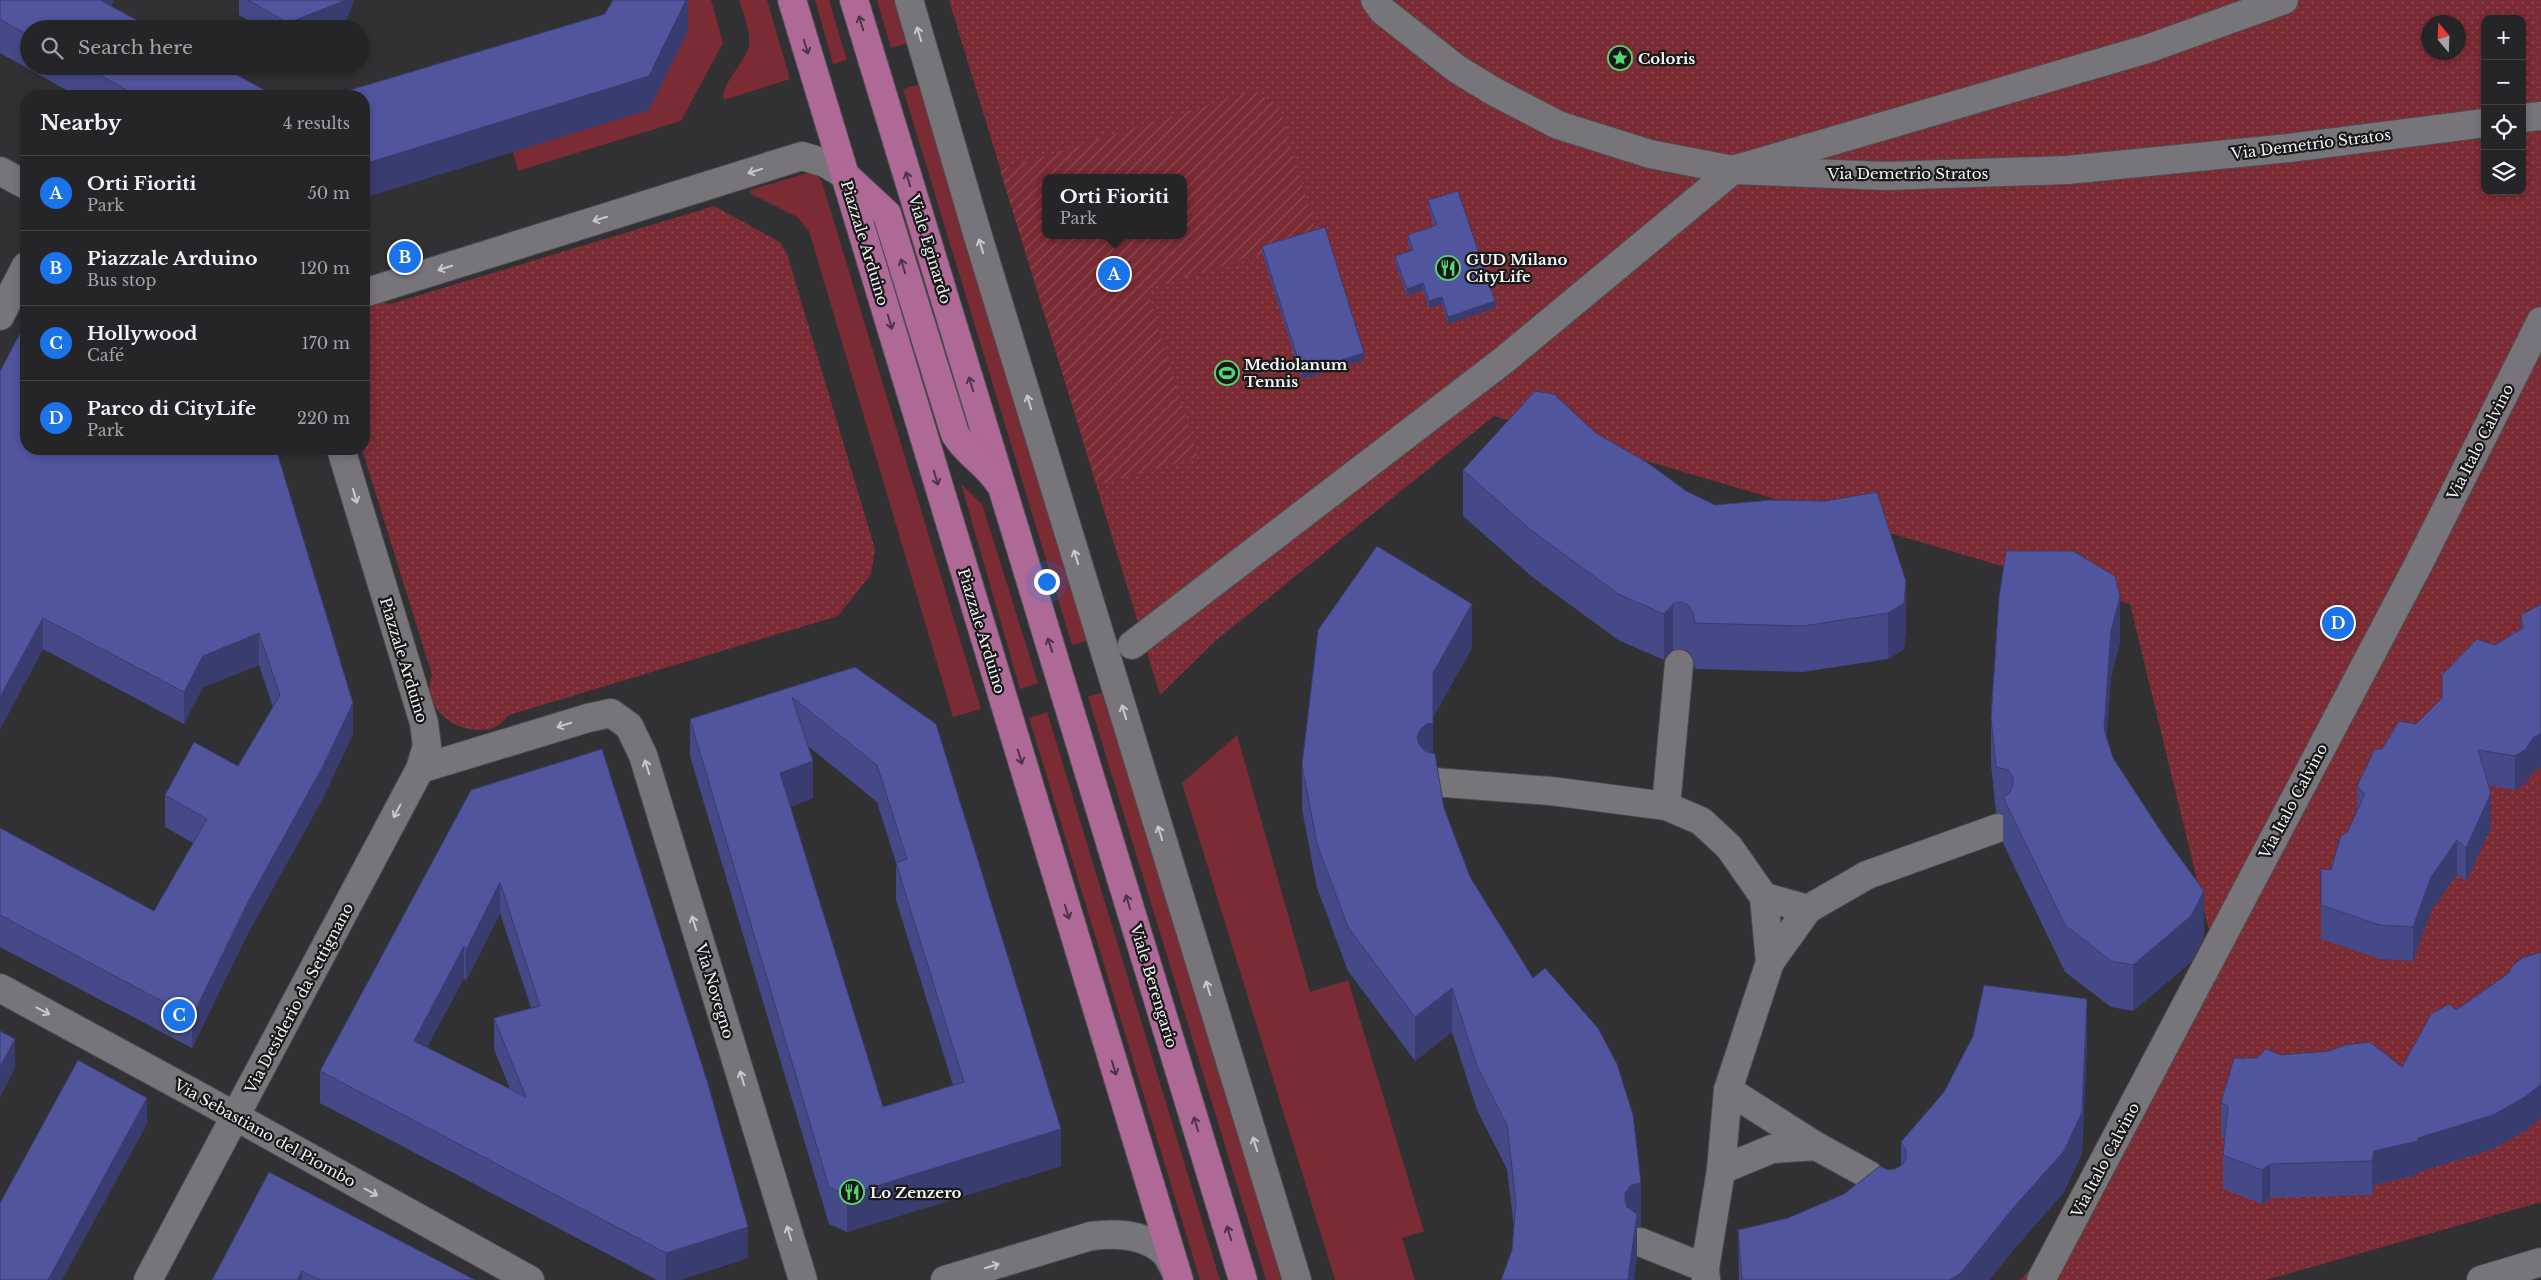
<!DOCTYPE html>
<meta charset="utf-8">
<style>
:root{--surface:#252426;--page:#2d2c2e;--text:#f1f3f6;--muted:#a3a4a7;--line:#424143;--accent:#1a73e8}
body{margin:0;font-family:"Libre Baskerville",serif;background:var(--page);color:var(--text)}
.controls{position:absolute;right:15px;top:15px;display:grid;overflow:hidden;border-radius:10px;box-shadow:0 2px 8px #0003}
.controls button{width:45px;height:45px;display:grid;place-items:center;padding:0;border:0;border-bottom:1px solid var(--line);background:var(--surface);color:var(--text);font:25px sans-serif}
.compass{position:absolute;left:2421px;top:15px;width:45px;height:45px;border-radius:50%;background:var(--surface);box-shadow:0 2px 8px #0003;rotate:341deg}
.you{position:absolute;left:1046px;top:581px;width:18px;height:18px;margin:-12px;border:4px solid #fff;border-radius:50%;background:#1a73e8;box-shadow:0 0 0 8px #1a73e833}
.badge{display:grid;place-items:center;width:32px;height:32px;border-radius:50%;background:var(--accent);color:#fff;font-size:16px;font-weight:700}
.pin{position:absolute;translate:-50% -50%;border:2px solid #fff;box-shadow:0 1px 5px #0006}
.popup{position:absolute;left:1042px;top:174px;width:145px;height:65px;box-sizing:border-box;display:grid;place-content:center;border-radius:10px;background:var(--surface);filter:drop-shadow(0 1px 4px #0005);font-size:16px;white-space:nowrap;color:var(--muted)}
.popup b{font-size:19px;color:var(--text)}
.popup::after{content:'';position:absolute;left:50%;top:100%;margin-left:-10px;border:10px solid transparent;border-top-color:var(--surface)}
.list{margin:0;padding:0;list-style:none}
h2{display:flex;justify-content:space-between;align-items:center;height:65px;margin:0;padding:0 20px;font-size:21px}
h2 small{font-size:16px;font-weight:400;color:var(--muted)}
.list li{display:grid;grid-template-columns:32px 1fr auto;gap:15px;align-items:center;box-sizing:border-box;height:75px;padding:0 20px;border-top:1px solid var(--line)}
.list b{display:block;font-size:19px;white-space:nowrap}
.list p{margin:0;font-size:16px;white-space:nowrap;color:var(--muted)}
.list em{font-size:16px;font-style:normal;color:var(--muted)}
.icon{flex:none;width:28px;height:28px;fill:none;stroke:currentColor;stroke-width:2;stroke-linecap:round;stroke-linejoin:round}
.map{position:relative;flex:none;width:2541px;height:1280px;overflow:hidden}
.search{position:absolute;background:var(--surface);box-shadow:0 2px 8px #0003;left:20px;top:20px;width:350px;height:55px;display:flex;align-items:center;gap:12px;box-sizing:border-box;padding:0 18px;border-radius:28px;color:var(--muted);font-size:19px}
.panel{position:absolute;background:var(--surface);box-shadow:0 2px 8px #0003;left:20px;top:90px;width:350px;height:365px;border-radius:20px}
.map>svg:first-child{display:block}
</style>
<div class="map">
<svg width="2541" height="1280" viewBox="0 0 2541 1280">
<defs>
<pattern id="park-dots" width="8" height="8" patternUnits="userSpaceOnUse" patternTransform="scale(1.25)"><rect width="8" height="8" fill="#7a2b34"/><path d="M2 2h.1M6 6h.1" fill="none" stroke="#8e4a52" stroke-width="1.8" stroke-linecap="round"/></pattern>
<pattern id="garden-furrows" width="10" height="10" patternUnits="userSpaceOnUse" patternTransform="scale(1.25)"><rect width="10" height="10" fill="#7a2b34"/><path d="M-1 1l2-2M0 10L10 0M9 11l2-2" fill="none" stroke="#8e4a52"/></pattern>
</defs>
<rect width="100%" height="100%" fill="#313033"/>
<!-- grass -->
<g fill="#7a2b34">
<polygon points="678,0 711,0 723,43 681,121 518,171 513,152"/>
<path d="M739 0H767L790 79 724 100C719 85 747 61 749 45 751 31 743 14 739 0Z"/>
<polygon points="815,0 829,0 847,60 833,64"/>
<polygon points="877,0 895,0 908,43 891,48"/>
<polygon points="921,84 1089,640 1072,645 903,89"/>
<polygon points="810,172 817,174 822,182 981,709 953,717 809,231 797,217 751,194 750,190"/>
<polygon points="961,484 982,504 1038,683 1020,689"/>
<polygon points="1103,692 1282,1280 1266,1280 1088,697"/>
<polygon points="1047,712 1220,1280 1200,1280 1029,718"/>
<polygon points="1237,735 1310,992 1348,980 1424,1231 1402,1238 1415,1280 1335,1280 1182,783"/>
</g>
<!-- park -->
<g fill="url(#park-dots)" fill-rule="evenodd">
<path d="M949 0H2541V1202L2266 1280H2019L2029 1271 2212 942 2130 604 1494 416 1214 642 1160 695ZM2485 19H2522V191H2485ZM2428 22H2458V52H2428ZM1045 178H1183V235H1045Z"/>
<path d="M714 206 780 242 787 254 875 549 871 574 838 616 509 715C504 720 498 727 490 729 458 736 420 709 432 675L362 449 364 305 377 301 390 304Z"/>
</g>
<!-- garden -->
<path fill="url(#garden-furrows)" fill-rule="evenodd" d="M1255 90 1280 110 1318 236 1147 290 1198 457 1097 485 1000 170ZM1045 178H1183V235H1045Z"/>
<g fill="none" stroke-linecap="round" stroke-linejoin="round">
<defs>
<g id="minor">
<polyline points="909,0 977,233 1297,1280"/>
<polyline points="1375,0 1383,11 1457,69 1493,91 1558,125 1650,154 1733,170 1885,176 2067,170 2289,148 2485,123"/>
<polyline points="2522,118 2541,116"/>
<polyline points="0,171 26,185"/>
<polyline points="364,293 802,156 825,163 845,175"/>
<polyline points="0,316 26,266"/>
<polyline points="1132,645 1504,360 1733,170 2147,49 2284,0"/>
<polyline points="420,769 588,718 611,713 629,726 643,755 803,1280"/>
<polyline points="1433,782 1551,791 1666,806 1701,821 1729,847 1764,897"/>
<polyline points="1666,806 1679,664"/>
<polyline points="1770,962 1764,897 1808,909"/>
<polyline points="0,988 206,1100 530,1280"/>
<polyline points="1728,1090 1770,962 1808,909 1867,875 1998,828"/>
<polyline points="1721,1170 1728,1090 1816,1146"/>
<polyline points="1640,1242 1705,1268"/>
<polyline points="148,1280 420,769 427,746 424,723 341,449"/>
<path d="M945 1280 1091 1236C1115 1233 1143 1233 1163 1251 1169 1256 1173 1267 1177 1275"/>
<polyline points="1706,1280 1705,1268 1721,1170 1772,1149 1816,1146 1869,1175 1891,1196"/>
<polyline points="2041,1280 2418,565 2541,321"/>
<polyline points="2481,1280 2541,1262"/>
</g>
<g id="major">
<polyline points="792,0 1179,1280"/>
<polyline points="854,0 1243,1280"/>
<path d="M846 176 887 214 955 434C967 454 987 464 999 483"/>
</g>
</defs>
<!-- minor casing -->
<use href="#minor" stroke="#4e4d50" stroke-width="30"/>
<!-- major casing -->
<use href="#major" stroke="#4e4d50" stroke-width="30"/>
<!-- minor -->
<use href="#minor" stroke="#777579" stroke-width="28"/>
<!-- major -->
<use href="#major" stroke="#af6996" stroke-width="28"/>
</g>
<!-- wall -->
<g fill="#454988" fill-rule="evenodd">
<polygon points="0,0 29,29 29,66 221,66 275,96 77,96 0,53"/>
<polygon points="239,0 354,0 346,21 325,29 263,29 239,15"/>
<polygon points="1428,200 1495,308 1448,324 1442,304 1429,308 1423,290 1407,296 1395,263 1395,256 1411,251 1408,242 1408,235 1434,226 1428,207"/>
<polygon points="1262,246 1364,360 1302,379 1262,253"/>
<polygon points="0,371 276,449 353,734 323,798 248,933 192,1048 0,947 0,828 154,911 193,843 165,827 165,795 238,766 273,707 259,665 203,687 184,724 43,649 0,729"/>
<polygon points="1596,433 1686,491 1715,505 1771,500 1906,627 1904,649 1888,659 1803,672 1695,669 1693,658 1688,651 1681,649 1673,650 1664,660 1618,640 1531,576 1463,516 1463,470"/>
<polygon points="2541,604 2534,771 2526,783 2515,790 2489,785 2491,827 2466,882 2457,874 2431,911 2413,961 2380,959 2321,939 2321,869 2331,870 2357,811 2357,786 2382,749 2416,724 2495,645 2521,628 2521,615"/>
<polygon points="2120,643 2111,677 2106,738 2113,758 2204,937 2191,962 2133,1011 2111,1007 2065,972 2003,843 2003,815 1996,813 1991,764 1991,718"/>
<polygon points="1472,648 1433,717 1433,753 1444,808 1470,877 1641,1227 1637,1228 1637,1258 1512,1250 1514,1228 1507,1169 1477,1110 1452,1032 1415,1061 1348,971 1317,888 1302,809 1302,765"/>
<path d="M855 667 1061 1166 847 1232 829 1224 690 756V719ZM808 746 877 802 896 863V900L953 1085 883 1107 790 807 813 798Z"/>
<path d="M471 790 748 1258 680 1280H657L320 1103V1071ZM500 913 531 1008 494 1018V1049L510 1089 427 1047 464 978 466 981Z"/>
<polygon points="2509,973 2525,1131 2493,1149 2418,1172 2418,1175 2374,1185 2372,1195 2270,1198 2262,1204 2223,1189 2223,1155 2225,1139 2221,1137 2221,1103 2257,1058 2281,1055 2402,1067 2456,1010"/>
<polygon points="2087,1041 2082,1153 2064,1192 2014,1249 1989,1280 1739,1280 1738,1230 1788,1218 1844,1194 1888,1170 1895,1169 1901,1166 1901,1142 1944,1092"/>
<polygon points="269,1172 475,1280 212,1280"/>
</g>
<!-- shaded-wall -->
<g fill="#383c6f">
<polygon points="99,0 114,0 101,29"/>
<polygon points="346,0 354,0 346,21 325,29 288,29 288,23"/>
<polygon points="686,0 688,0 688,31 649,110 364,198 364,164"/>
<polygon points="1423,283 1423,290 1407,296 1407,289"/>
<polygon points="1442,297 1442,304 1429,308 1429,301"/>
<polygon points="1495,301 1495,308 1448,324 1448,317"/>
<polygon points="1364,353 1364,360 1302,379 1302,372"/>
<polygon points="1906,581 1906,627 1904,649 1888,659 1888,613"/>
<polygon points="2120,597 2120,643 2111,677 2104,775 2104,729 2111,631"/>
<polygon points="1472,604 1472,648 1433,717 1433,767 1420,774 1417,737 1433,673"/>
<polygon points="1673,604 1673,650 1664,660 1664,614"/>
<polygon points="43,618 43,649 0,729 0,697"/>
<polygon points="259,633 259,665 203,687 184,724 184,692 203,656"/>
<polygon points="353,703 353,734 323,798 248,933 192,1048 192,1017 248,902"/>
<polygon points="2541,733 2541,767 2534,771 2526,783 2515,790 2515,756 2534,737"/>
<polygon points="813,761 813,798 780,810 780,773"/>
<polygon points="2491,793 2491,827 2466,882 2466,848"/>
<polygon points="2457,840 2457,874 2431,911 2413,961 2413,927 2431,877"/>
<polygon points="500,882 500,913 466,981 466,950"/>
<polygon points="2204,891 2204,937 2191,962 2133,1011 2133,965"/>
<polygon points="464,946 464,978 414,1072 414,1041"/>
<polygon points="1452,988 1452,1032 1415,1061 1415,1017"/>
<polygon points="2087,999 2087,1041 2082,1153 2064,1192 2014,1249 1989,1280 1949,1280 2014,1207"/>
<polygon points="15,1039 15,1069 0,1097 0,1067"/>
<polygon points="2541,1084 2541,1118 2525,1131 2493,1149 2418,1172 2418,1175 2374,1185 2372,1195 2372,1161 2374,1151 2418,1138"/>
<polygon points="147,1098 147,1124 62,1280 48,1280"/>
<polygon points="1061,1129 1061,1166 847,1232 847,1195"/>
<polygon points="2270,1164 2270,1198 2262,1204 2262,1170"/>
<polygon points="1641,1183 1641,1227 1637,1228 1637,1258 1634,1280 1628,1280 1625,1201 1625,1193 1631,1185"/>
<polygon points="748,1227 748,1258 680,1280 666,1280 666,1253"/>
<polygon points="302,1271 302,1280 297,1280"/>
</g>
<!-- building -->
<g fill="#50559e" stroke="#383c6f" fill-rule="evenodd">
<polygon points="0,0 100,0 153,29 29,29 29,36 0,19"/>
<polygon points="248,0 346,0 288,23"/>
<polygon points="613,0 686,0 649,76 364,164 364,96 330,96 605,14"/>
<polygon points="84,66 221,66 275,96 137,96"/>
<polygon points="1458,191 1495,301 1448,317 1442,297 1429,301 1423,283 1407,289 1395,256 1413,250 1408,235 1437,225 1428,200"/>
<polygon points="1325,227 1364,353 1302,372 1262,246"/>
<polygon points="26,322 26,449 276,449 353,703 323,766 248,902 192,1017 0,915 0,828 154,911 207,819 165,795 194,742 238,766 280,695 259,633 203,656 184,692 43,618 0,697 0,371"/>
<polygon points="1535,391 1554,394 1596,433 1648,463 1686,491 1715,505 1771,500 1825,501 1877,492 1906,581 1904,603 1888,613 1803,626 1695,623 1693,612 1688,605 1681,602 1673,604 1664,614 1618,594 1531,530 1463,470"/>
<polygon points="1377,546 1472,604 1433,673 1433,723 1426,724 1420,730 1417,737 1419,744 1425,751 1435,754 1444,808 1470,877 1533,978 1545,968 1598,1028 1617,1064 1633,1115 1641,1183 1631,1185 1625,1193 1625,1201 1627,1207 1637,1214 1628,1280 1501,1280 1512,1250 1516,1202 1507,1125 1477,1066 1452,988 1415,1017 1348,927 1317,844 1302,765 1318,630"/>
<polygon points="2006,551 2073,551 2115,576 2120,597 2111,631 2104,729 2113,758 2164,836 2204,891 2191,916 2133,965 2111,961 2065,925 2003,797 2010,792 2013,784 2013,777 2008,770 1996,767 1991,718 1999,597"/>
<polygon points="2541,604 2541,733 2534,737 2526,749 2515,756 2478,750 2491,793 2466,848 2457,840 2431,877 2413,927 2380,925 2321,905 2321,869 2331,870 2341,835 2347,833 2365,794 2357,786 2375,749 2382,749 2399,721 2416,724 2442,698 2442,675 2477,639 2495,645 2523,628 2521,615"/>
<path d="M855 667 936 724 1061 1129 847 1195 829 1187 690 719ZM792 697 877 765 907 859 896 863 964 1082 883 1107 780 773 813 761Z"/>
<path d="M602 749 708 1084 748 1227 666 1253 320 1071 471 790ZM500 882 540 1006 494 1018 526 1097 414 1041 464 946 466 950Z"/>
<polygon points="2541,952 2541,1084 2525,1097 2493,1115 2418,1138 2418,1141 2374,1151 2372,1161 2270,1164 2262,1170 2223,1155 2228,1106 2221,1103 2234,1058 2257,1058 2266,1049 2281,1055 2329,1051 2345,1045 2370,1042 2402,1067 2431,1014 2449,1004 2456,1010 2509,973 2512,966 2522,958"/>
<polygon points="1984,985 2087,999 2082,1112 2064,1151 2014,1207 1960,1274 1949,1280 1742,1280 1738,1230 1788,1218 1844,1194 1880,1166 1888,1170 1895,1169 1902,1165 1906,1158 1906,1150 1901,1142 1944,1092 1973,1036"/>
<polygon points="0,1031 15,1039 0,1067"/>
<polygon points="78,1060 147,1098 48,1280 0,1280 0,1203"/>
<polygon points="269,1172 475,1280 320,1280 302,1271 297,1280 212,1280"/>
</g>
<!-- one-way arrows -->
<defs><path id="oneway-shaft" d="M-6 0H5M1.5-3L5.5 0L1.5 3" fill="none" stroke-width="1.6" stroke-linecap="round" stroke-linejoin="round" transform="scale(1.25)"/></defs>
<g stroke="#4e3445">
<use href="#oneway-shaft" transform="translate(861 23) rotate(-107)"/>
<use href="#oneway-shaft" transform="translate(806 47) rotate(73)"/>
<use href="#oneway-shaft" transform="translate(908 179) rotate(-107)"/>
<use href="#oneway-shaft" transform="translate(903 266) rotate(-107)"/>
<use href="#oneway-shaft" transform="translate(890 322) rotate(73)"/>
<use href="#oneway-shaft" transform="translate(971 384) rotate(-107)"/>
<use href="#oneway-shaft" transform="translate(936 478) rotate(73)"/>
<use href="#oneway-shaft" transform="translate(1050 645) rotate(-108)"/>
<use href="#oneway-shaft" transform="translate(1020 757) rotate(73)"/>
<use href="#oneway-shaft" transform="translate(1128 902) rotate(-107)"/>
<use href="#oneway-shaft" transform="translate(1067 912) rotate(73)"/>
<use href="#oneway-shaft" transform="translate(1114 1068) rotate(73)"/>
<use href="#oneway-shaft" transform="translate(1196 1124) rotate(-107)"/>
<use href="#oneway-shaft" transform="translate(1229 1233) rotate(-107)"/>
</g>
<g stroke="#c9c8ca">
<use href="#oneway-shaft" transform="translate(919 34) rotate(-107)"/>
<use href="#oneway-shaft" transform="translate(755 171) rotate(162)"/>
<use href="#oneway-shaft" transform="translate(600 219) rotate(163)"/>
<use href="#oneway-shaft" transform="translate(981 246) rotate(-107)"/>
<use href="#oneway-shaft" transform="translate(445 268) rotate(163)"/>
<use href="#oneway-shaft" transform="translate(1029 402) rotate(-107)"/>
<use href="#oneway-shaft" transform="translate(355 496) rotate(74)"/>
<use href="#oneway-shaft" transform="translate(1076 557) rotate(-107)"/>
<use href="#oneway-shaft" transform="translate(1124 712) rotate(-107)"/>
<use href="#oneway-shaft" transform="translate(564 725) rotate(163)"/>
<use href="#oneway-shaft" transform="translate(647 767) rotate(-107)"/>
<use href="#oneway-shaft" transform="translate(397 811) rotate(118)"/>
<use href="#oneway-shaft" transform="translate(1160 833) rotate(-107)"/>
<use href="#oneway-shaft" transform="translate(694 923) rotate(-107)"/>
<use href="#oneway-shaft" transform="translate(1208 988) rotate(-107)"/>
<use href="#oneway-shaft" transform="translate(43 1011) rotate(28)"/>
<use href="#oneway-shaft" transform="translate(742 1078) rotate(-107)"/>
<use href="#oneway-shaft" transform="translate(1255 1144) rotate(-107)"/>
<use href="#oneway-shaft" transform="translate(371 1192) rotate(29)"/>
<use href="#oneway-shaft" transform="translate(789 1233) rotate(-107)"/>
<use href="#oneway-shaft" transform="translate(992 1266) rotate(-17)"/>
</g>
<!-- icons -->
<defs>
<symbol id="sight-ring" viewBox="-11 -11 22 22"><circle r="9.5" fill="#191819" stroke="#56d671" stroke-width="1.5"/><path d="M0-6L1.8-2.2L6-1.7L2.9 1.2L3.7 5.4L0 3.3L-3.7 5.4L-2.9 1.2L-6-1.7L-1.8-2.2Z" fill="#56d671"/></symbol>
<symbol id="restaurant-ring" viewBox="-11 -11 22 22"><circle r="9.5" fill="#191819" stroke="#56d671" stroke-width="1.5"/><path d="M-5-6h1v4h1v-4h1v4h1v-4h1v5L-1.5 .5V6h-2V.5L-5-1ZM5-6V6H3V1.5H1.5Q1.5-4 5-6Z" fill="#56d671"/></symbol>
<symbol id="stadium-ring" viewBox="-11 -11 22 22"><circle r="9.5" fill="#191819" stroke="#56d671" stroke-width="1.5"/><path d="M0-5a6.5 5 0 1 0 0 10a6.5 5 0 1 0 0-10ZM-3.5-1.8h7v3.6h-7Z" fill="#56d671"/></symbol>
</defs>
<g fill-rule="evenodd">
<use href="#sight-ring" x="1606" y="44" width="28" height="28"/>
<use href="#restaurant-ring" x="1434" y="254" width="28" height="28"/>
<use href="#stadium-ring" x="1213" y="359" width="28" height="28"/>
<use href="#restaurant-ring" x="838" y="1178" width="28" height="28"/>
</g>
<g text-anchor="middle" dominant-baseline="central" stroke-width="4.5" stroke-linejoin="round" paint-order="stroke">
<!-- poi labels -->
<g font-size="15" font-weight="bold" fill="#f5f4f6" stroke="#191819" text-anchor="start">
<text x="1638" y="58">Coloris</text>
<text x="1466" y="259">GUD Milano<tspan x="1466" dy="17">CityLife</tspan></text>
<text x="1244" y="364">Mediolanum<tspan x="1244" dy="17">Tennis</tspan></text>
<text x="870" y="1192">Lo Zenzero</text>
</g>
<!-- street labels -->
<g font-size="15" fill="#f5f4f6" stroke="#191819">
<text transform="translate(2311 144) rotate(-7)">Via Demetrio Stratos</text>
<text x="1908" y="173">Via Demetrio Stratos</text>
<text transform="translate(865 243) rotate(73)">Piazzale Arduino</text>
<text transform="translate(930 249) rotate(73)">Viale Eginardo</text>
<text transform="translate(2480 442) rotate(-63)">Via Italo Calvino</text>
<text transform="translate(982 631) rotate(73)">Piazzale Arduino</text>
<text transform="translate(404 660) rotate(73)">Piazzale Arduino</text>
<text transform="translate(2293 801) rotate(-62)">Via Italo Calvino</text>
<text transform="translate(1154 986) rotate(73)">Viale Berengario</text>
<text transform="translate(715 991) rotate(73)">Via Novegno</text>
<text transform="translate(299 998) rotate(-62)">Via Desiderio da Settignano</text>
<text transform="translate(265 1133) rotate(29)">Via Sebastiano del Piombo</text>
<text transform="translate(2105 1160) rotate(-62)">Via Italo Calvino</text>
</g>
</g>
</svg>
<div class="controls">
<button>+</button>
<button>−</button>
<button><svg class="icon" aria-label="locate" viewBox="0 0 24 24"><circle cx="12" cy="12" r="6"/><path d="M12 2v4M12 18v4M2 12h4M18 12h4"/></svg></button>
<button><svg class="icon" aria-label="layers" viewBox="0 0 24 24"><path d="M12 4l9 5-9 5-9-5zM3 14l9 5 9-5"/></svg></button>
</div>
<svg class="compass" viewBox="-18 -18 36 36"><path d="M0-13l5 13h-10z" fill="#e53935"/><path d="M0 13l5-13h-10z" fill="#a3a4a7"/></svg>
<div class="you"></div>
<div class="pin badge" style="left:1114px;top:274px">A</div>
<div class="popup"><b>Orti Fioriti</b>Park</div>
<div class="pin badge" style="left:405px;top:257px">B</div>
<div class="pin badge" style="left:179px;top:1015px">C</div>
<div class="pin badge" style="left:2338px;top:623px">D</div>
<div class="search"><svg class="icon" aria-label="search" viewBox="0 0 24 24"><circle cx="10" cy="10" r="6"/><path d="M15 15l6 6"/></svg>Search here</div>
<section class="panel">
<h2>Nearby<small>4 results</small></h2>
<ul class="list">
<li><span class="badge">A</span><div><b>Orti Fioriti</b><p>Park</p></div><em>50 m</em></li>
<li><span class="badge">B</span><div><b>Piazzale Arduino</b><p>Bus stop</p></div><em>120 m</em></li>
<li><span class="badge">C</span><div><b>Hollywood</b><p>Café</p></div><em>170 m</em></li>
<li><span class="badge">D</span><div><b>Parco di CityLife</b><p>Park</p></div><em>220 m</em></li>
</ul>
</section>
</div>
